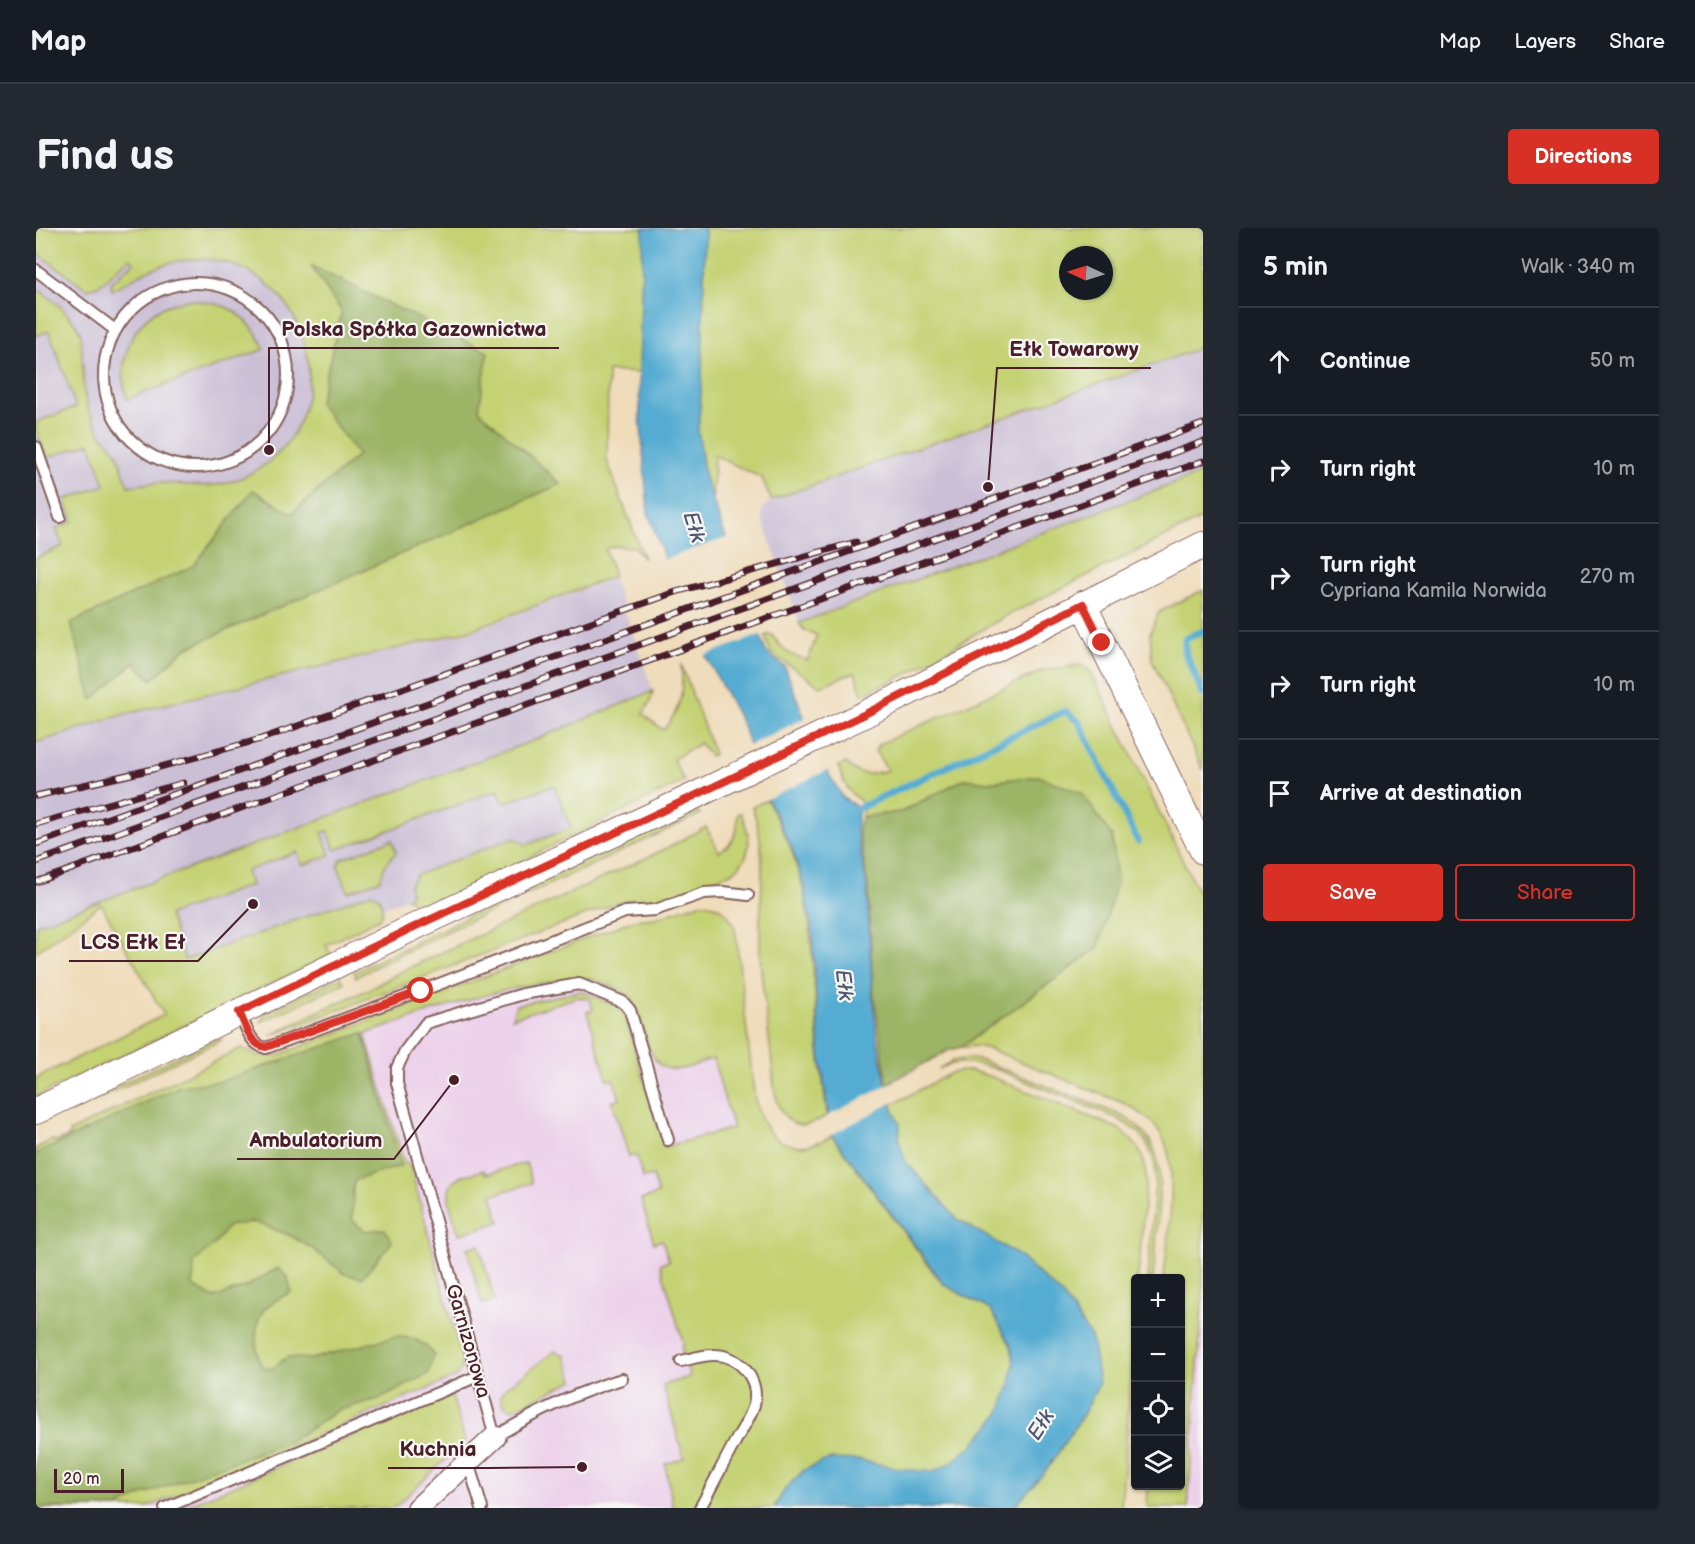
<!DOCTYPE html>
<meta charset="utf-8">
<style>
:root{--surface:#171b24;--page:#242831;--text:#f1f3f6;--muted:#9ea1a6;--line:#363941;--accent:#d93025}
body{margin:0;font-family:"Balsamiq Sans",sans-serif;background:var(--page);color:var(--text)}
.controls{position:absolute;right:18px;bottom:18px;display:grid;overflow:hidden;border-radius:6px;box-shadow:0 2px 4px #0004}
.controls button{width:54px;height:54px;display:grid;place-items:center;padding:0;border:0;border-bottom:2px solid var(--line);background:var(--surface);color:var(--text);font:30px sans-serif}
.compass{position:absolute;left:1023px;top:18px;width:54px;height:54px;border-radius:50%;background:var(--surface);box-shadow:0 2px 4px #0004;rotate:274deg}
.scale{position:absolute;left:18px;bottom:15px;width:70px;box-sizing:border-box;padding-left:6px;border:3px solid #4a1f2b;border-top:0;font-size:16px;line-height:21px;white-space:nowrap;color:#4a1f2b;-webkit-text-stroke:4px #f6f6f2;paint-order:stroke}
.stop{position:absolute;width:18px;height:18px;margin:-14px;border:4px solid #d93025;border-radius:50%;background:#fff}
.stop.end{background:#d93025;border-color:#fff;box-shadow:0 2px 6px #0008}
.list{margin:0;padding:0;list-style:none}
h2{display:flex;justify-content:space-between;align-items:center;height:78px;margin:0;padding:0 24px;font-size:26px}
h2 small{font-size:20px;font-weight:400;color:var(--muted)}
.list li{display:grid;grid-template-columns:39px 1fr auto;gap:18px;align-items:center;box-sizing:border-box;height:108px;padding:0 24px;border-top:2px solid var(--line)}
.list b{display:block;font-size:22px;white-space:nowrap}
.list p{margin:0;font-size:20px;white-space:nowrap;color:var(--muted)}
.list em{font-size:20px;font-style:normal;color:var(--muted)}
.actions{display:flex;gap:12px;padding:18px 24px}
.actions a{flex:1;padding:14px 0;border:2px solid var(--accent);border-radius:6px;text-align:center;font-size:21px;color:var(--accent)}
.actions .main{background:var(--accent);color:#fff}
.icon{flex:none;width:33px;height:33px;fill:none;stroke:currentColor;stroke-width:2;stroke-linecap:round;stroke-linejoin:round}
.map{position:relative;flex:none;width:1167px;height:1280px;overflow:hidden;border-radius:6px}
header{display:flex;align-items:center;gap:36px;box-sizing:border-box;height:84px;padding:0 30px;background:var(--surface);border-bottom:2px solid var(--line)}
header strong{font-size:28px}
nav{display:flex;gap:33px;margin-inline-start:auto;font-size:21px}
.intro{display:flex;align-items:center;justify-content:space-between;box-sizing:border-box;height:144px;padding:0 36px}
h1{margin:0;font-size:42px}
.button{padding:15px 27px;border-radius:6px;background:var(--accent);color:#fff;font-size:21px;font-weight:700}
main{display:flex;gap:36px;padding:0 36px}
aside{flex:1;background:var(--surface);border-radius:6px;box-shadow:0 2px 4px #0004}
.map>svg:first-child{display:block}
</style>
<header>
<strong>Map</strong>
<nav><a>Map</a><a>Layers</a><a>Share</a></nav>
</header>
<div class="intro"><h1>Find us</h1><a class="button">Directions</a></div>
<main>
<div class="map">
<svg width="1167" height="1280" viewBox="0 0 1167 1280">
<rect width="100%" height="100%" fill="#f6f6f2"/>
<filter id="ink" filterUnits="userSpaceOnUse"><feTurbulence type="fractalNoise" baseFrequency=".0167" numOctaves="2"/><feDisplacementMap in="SourceGraphic" scale="12" xChannelSelector="R" yChannelSelector="G"/><feConvolveMatrix kernelMatrix="1 2 1 2 8 2 1 2 1" color-interpolation-filters="sRGB"/></filter>
<filter id="wash" filterUnits="userSpaceOnUse"><feTurbulence type="fractalNoise" baseFrequency=".008" numOctaves="4" result="noise"/><feDisplacementMap in="SourceGraphic" scale="24" xChannelSelector="R" yChannelSelector="G"/><feGaussianBlur stdDeviation="1.35" result="paint"/><feColorMatrix in="noise" values="0 0 0 0 0 0 0 0 0 0 0 0 0 0 0 0 0 1.4 0 .05"/><feComposite in="paint" operator="in"/></filter>
<g filter="url(#wash)">
<rect width="100%" height="100%" fill="#efdcba"/>
<!-- built -->
<g fill="#ecd1ea">
<polygon points="649,693 761,1084 707,1280 63,1280 328,804"/>
<polygon points="1167,961 1167,1280 1132,1280 1144,1258"/>
</g>
<!-- industrial -->
<g fill="#cbbfd5">
<polygon points="0,0 171,4 436,137 0,488"/>
<polygon points="1167,120 1167,245 763,394 725,288 727,280 735,273"/>
<polygon points="577,350 617,463 501,513 65,675 0,723 0,514 85,487 434,404"/>
<polygon points="509,520 540,602 341,682 151,776 121,666 365,576"/>
</g>
<!-- green -->
<g fill="#c4d273" stroke="#87784f" stroke-width="1.5" fill-rule="evenodd">
<path d="M0 0H607L603 145 572 143 571 233 608 331 598 319 578 318 569 321 578 348 432 403 86 487 0 515V330L27 318 20 301 37 293 29 272 69 257 54 215 10 230 0 202V194L40 179 13 103 0 108V60L24 78 39 95 45 106 48 164 53 183 65 206 81 224 92 258C104 257 117 254 128 255 157 257 176 262 205 250 324 199 275 13 143 33 118 36 97 51 76 62L75 55 98 34 94 30 62 58 51 61 0 24ZM276 38 443 182 524 256 148 421 116 452 98 435 56 471 35 395 158 338 217 263 255 286 322 227 283 175 306 84Z"/>
<path d="M669 0H1167V119L735 272 726 250 678 227 677 272 669 250 662 202 666 150ZM1032 27H1068V63H1032Z"/>
<path d="M150 72C190 73 211 84 229 121L91 171C81 138 92 100 123 81 131 77 141 75 150 72Z"/>
<path d="M1167 245V290L968 389 871 446 826 466 819 444 784 458 735 425 729 408 735 406C746 421 754 429 772 432L781 407 769 403 763 395Z"/>
<polygon points="1167,362 1167,542 1116,432 1114,405 1123,384"/>
<path d="M645 436 678 526 674 528 664 515 637 531 648 553 394 678H384L371 670 374 668V656L380 647 474 611H481L490 617 535 600 518 557 467 575 462 562 299 622 292 603 286 605 294 627 267 637 261 624 210 643 215 657 133 687 149 732 335 665 342 668C346 677 349 682 343 691L290 717 295 727 0 869V850L128 787 65 676 0 724V697L499 512 617 463 614 474 607 486 627 502C646 481 648 463 645 436Z"/>
<path d="M1047 437 1055 444 1167 674V1065L1152 1280H1111L1112 1258H1144V1050H1128C1131 1013 1143 945 1128 912 1121 895 1106 886 1092 877L953 821 941 818 925 819 1062 720 1002 548 952 554 928 551 865 584 826 589C829 571 825 575 815 565 809 558 805 547 802 538L810 535C822 549 835 547 852 542L839 523 842 519 841 517 1008 442Z"/>
<path d="M731 572 755 621 766 656 774 700 783 824 791 888C776 895 764 904 750 889 736 875 738 847 735 828 732 794 725 758 724 724 722 673 734 628 716 579Z"/>
<path d="M662 583 664 586C550 642 432 690 320 749L318 744 480 665Z"/>
<path d="M705 585C715 609 718 627 697 644L619 674 594 672 581 675 234 808 279 785 336 760 366 743 629 621 670 599 683 624C698 615 703 604 701 586Z"/>
<polygon points="356,612 360,624 349,637 344,652 312,664 302,638 305,631"/>
<path d="M664 675C682 675 692 683 699 700L718 865C725 910 753 932 796 908L898 1045 908 1057 955 1082 975 1118 978 1135 977 1146 973 1161 963 1186 936 1218 913 1236 897 1244 865 1241 768 1242 750 1260 737 1280H637L629 1236 648 1230 627 1157 654 1149 645 1118 648 1117 624 1036 633 1033 626 1012 618 1015 605 972 622 966 617 948 607 950 600 927 593 929 576 873 584 870 577 851 571 852 551 784 557 782 554 771 542 769 476 790 480 777 545 763 581 778 588 785 628 919 697 900 677 831C664 834 646 844 633 841 607 837 610 786 593 768 585 760 559 752 547 750 537 749 525 752 515 754 452 762 390 786 329 806L367 931 375 940 426 1132 425 1142 420 1149 110 1280H0V920L17 912 19 914 34 908 33 904 206 820 221 828H240L598 692 619 690Z"/>
<polygon points="305,749 308,755 225,794 229,786"/>
<polygon points="178,811 187,811 33,885 38,878"/>
<path d="M931 830 947 833 1082 886C1127 907 1125 942 1122 985 1121 1007 1119 1029 1117 1050H1112L1119 956V937L1113 919 1104 905 1081 890 957 840C936 834 922 832 902 841L917 833Z"/>
<path d="M925 843H936L956 849 1081 900C1102 915 1109 926 1110 952L1102 1050H1100L1099 1089 1085 1280H977L1011 1241 1048 1185 1063 1156 1056 1111 1028 1069 982 1027 921 991 869 933 863 913 864 897 855 877 915 845Z"/>
<path d="M490 935 496 955 456 967 464 994 423 1006C419 992 404 962 420 951 428 946 440 945 448 942L450 946Z"/>
<polygon points="443,1017 459,1073 446,1076 431,1020"/>
<polygon points="519,1123 529,1127 538,1152 478,1181 472,1180 466,1174 465,1167 469,1160"/>
<polygon points="416,1168 429,1213 358,1280 145,1280 408,1169"/>
</g>
<!-- forest -->
<g fill="#9bb465" stroke="#726a48" stroke-width="1.5">
<polygon points="275,38 452,124 443,182 525,256 148,421 116,452 98,435 56,472 35,395 157,338 217,262 256,286 322,227 283,175 306,84"/>
<polygon points="1002,548 1046,565 1076,608 1081,653 1062,720 925,819 911,823 851,856 837,761 832,658 822,600 826,589 865,584 928,551 952,554"/>
<path d="M327 805 365 938 319 952 317 960 316 992 329 1003 349 1001 356 1014 326 1050 309 1046 277 1021 255 1008 219 994 192 998 178 1017 158 1034 157 1058 178 1070 209 1059 242 1040 252 1049 255 1064C247 1069 232 1075 227 1083 217 1098 219 1123 226 1139L236 1141 251 1129 275 1131 361 1108 379 1111 390 1118 398 1128 392 1146 346 1170 302 1182 255 1213 106 1267 81 1280H0V926L144 858 185 853Z"/>
</g>
<!-- water -->
<polygon fill="#55acd2" stroke="#50667e" stroke-width="1.5" points="607,0 669,0 666,150 662,202 669,250 730,424 749,439 768,489 794,548 807,570 823,580 820,600 831,659 836,760 841,808 853,872 864,897 863,913 869,933 921,991 982,1027 1028,1069 1056,1111 1063,1156 1048,1185 1011,1241 977,1280 738,1280 750,1260 768,1242 793,1231 824,1232 865,1241 897,1244 913,1236 936,1218 963,1186 973,1161 978,1135 975,1118 955,1082 909,1057 795,906 784,824 776,700 767,655 756,620 729,566 707,498 670,428 638,358 612,284 604,187 603,145"/>
<!-- pier -->
<g fill="#efdcba">
<polygon points="693,309 727,406 667,428 626,332"/>
<polygon points="771,489 794,541 729,572 710,519"/>
<polygon points="853,856 857,874 793,908 790,889"/>
</g>
<g fill="none" stroke-linecap="round" stroke-linejoin="round">
<!-- stream -->
<g stroke="#55acd2" stroke-width="7">
<polyline points="1167,403 1149,411 1149,424 1167,466"/>
<polyline points="823,580 1029,483 1043,494 1102,613"/>
</g>
</g>
</g>
<g filter="url(#ink)">
<g fill="none" stroke-linecap="round" stroke-linejoin="round">
<defs>
<g id="service">
<polyline points="0,42 79,102"/>
<circle cx="160" cy="147" r="92"/>
<polyline points="0,219 24,289"/>
<path d="M203 784C210 798 214 817 230 820L398 758 589 684 619 682 668 665 687 664 712 667"/>
<path d="M645 1133C655 1131 666 1127 677 1127 703 1126 724 1151 718 1177 714 1190 705 1203 699 1214 687 1236 676 1258 664 1280"/>
<path d="M586 1151C542 1164 498 1185 459 1209L361 855V840L369 823 390 795 487 766 543 756 587 774 594 782 632 912"/>
<polyline points="432,1234 446,1280"/>
<polyline points="129,1280 442,1148"/>
</g>
<polyline id="minor" points="382,1280 459,1209"/>
<g id="tertiary">
<polyline points="1047,376 1167,623"/>
<polyline points="0,883 376,700 656,569 825,488 1167,317"/>
</g>
</defs>
<!-- service casing -->
<use href="#service" stroke="#84615d" stroke-width="14"/>
<!-- minor casing -->
<use href="#minor" stroke="#84615d" stroke-width="24"/>
<!-- tertiary casing -->
<use href="#tertiary" stroke="#84615d" stroke-width="28"/>
<!-- service -->
<use href="#service" stroke="#fff" stroke-width="10"/>
<!-- minor -->
<use href="#minor" stroke="#fff" stroke-width="21"/>
<!-- tertiary -->
<use href="#tertiary" stroke="#fff" stroke-width="26"/>
<defs>
<g id="rail">
<polyline points="0,568 117,541 225,511 640,364 820,314"/>
<polyline points="0,596 147,555"/>
<polyline points="0,616 1167,196"/>
<polyline points="0,634 1167,214"/>
<polyline points="0,654 1167,233"/>
</g>
</defs>
<!-- rail casing -->
<use href="#rail" stroke="#4a1f2b" stroke-width="7"/>
<!-- rail -->
<use href="#rail" stroke="#f6f6f2" stroke-width="4.5" stroke-dasharray="14" stroke-linecap="butt"/>
</g>
</g>
<g fill="none" stroke-linecap="round" stroke-linejoin="round" filter="url(#ink)">
<!-- route -->
<path stroke="#d93025" stroke-width="8" d="M385 763 230 819C214 817 210 798 203 784L376 700 656 569 825 488 1047 376 1066 415"/>
</g>
<g text-anchor="middle" dominant-baseline="central" stroke-width="4.5" stroke-linejoin="round" paint-order="stroke">
<!-- street labels -->
<g font-size="20" fill="#4a1f2b" stroke="#f6f6f2">
<text transform="translate(432 1113) rotate(74)">Garnizonowa</text>
</g>
<!-- water labels -->
<g font-size="21" font-style="italic" fill="#4e576e" stroke="#f6f6f2">
<text transform="translate(658 299) rotate(73)">Ełk</text>
<text transform="translate(808 757) rotate(83)">Ełk</text>
<text transform="translate(1005 1197) rotate(-57)">Ełk</text>
</g>
</g>
<!-- callouts -->
<path fill="none" stroke="#4a1f2b" stroke-width="2" d="M233 222L233 120H523M952 259L961 140H1115M217 676L162 733H33M418 852L358 931H201M546 1239L453 1240H352"/>
<g fill="#4a1f2b" stroke="#f6f6f2" stroke-width="2">
<circle cx="233" cy="222" r="6"/>
<circle cx="952" cy="259" r="6"/>
<circle cx="217" cy="676" r="6"/>
<circle cx="418" cy="852" r="6"/>
<circle cx="546" cy="1239" r="6"/>
</g>
<g font-size="21" text-anchor="middle" font-weight="bold" fill="#4a1f2b" stroke="#f6f6f2" stroke-width="4.5" stroke-linejoin="round" paint-order="stroke">
<text x="378" y="108">Polska Spółka Gazownictwa</text>
<text x="1038" y="128">Ełk Towarowy</text>
<text x="97" y="721">LCS Ełk Eł</text>
<text x="280" y="919">Ambulatorium</text>
<text x="402" y="1228">Kuchnia</text>
</g>
</svg>
<div class="controls">
<button>+</button>
<button>−</button>
<button><svg class="icon" aria-label="locate" viewBox="0 0 24 24"><circle cx="12" cy="12" r="6"/><path d="M12 2v4M12 18v4M2 12h4M18 12h4"/></svg></button>
<button><svg class="icon" aria-label="layers" viewBox="0 0 24 24"><path d="M12 4l9 5-9 5-9-5zM3 14l9 5 9-5"/></svg></button>
</div>
<svg class="compass" viewBox="-18 -18 36 36"><path d="M0-13l5 13h-10z" fill="#e53935"/><path d="M0 13l5-13h-10z" fill="#9ea1a6"/></svg>
<div class="scale">20 m</div>
<div class="stop" style="left:385px;top:763px"></div>
<div class="stop end" style="left:1066px;top:415px"></div>
</div>
<aside>
<h2>5 min<small>Walk · 340 m</small></h2>
<ul class="list">
<li><svg class="icon" aria-label="ahead" viewBox="0 0 24 24"><path d="M12 20V5M6 11l6-6 6 6"/></svg><div><b>Continue</b></div><em>50 m</em></li>
<li><svg class="icon" aria-label="right" viewBox="0 0 24 24"><path d="M7 20v-9h11M14 6l5 5-5 5"/></svg><div><b>Turn right</b></div><em>10 m</em></li>
<li><svg class="icon" aria-label="right" viewBox="0 0 24 24"><path d="M7 20v-9h11M14 6l5 5-5 5"/></svg><div><b>Turn right</b><p>Cypriana Kamila Norwida</p></div><em>270 m</em></li>
<li><svg class="icon" aria-label="right" viewBox="0 0 24 24"><path d="M7 20v-9h11M14 6l5 5-5 5"/></svg><div><b>Turn right</b></div><em>10 m</em></li>
<li><svg class="icon" aria-label="arrive" viewBox="0 0 24 24"><path d="M6 21V4h12l-3 4 3 4H6"/></svg><div><b>Arrive at destination</b></div></li>
</ul>
<div class="actions"><a class="main">Save</a><a>Share</a></div>
</aside>
</main>
